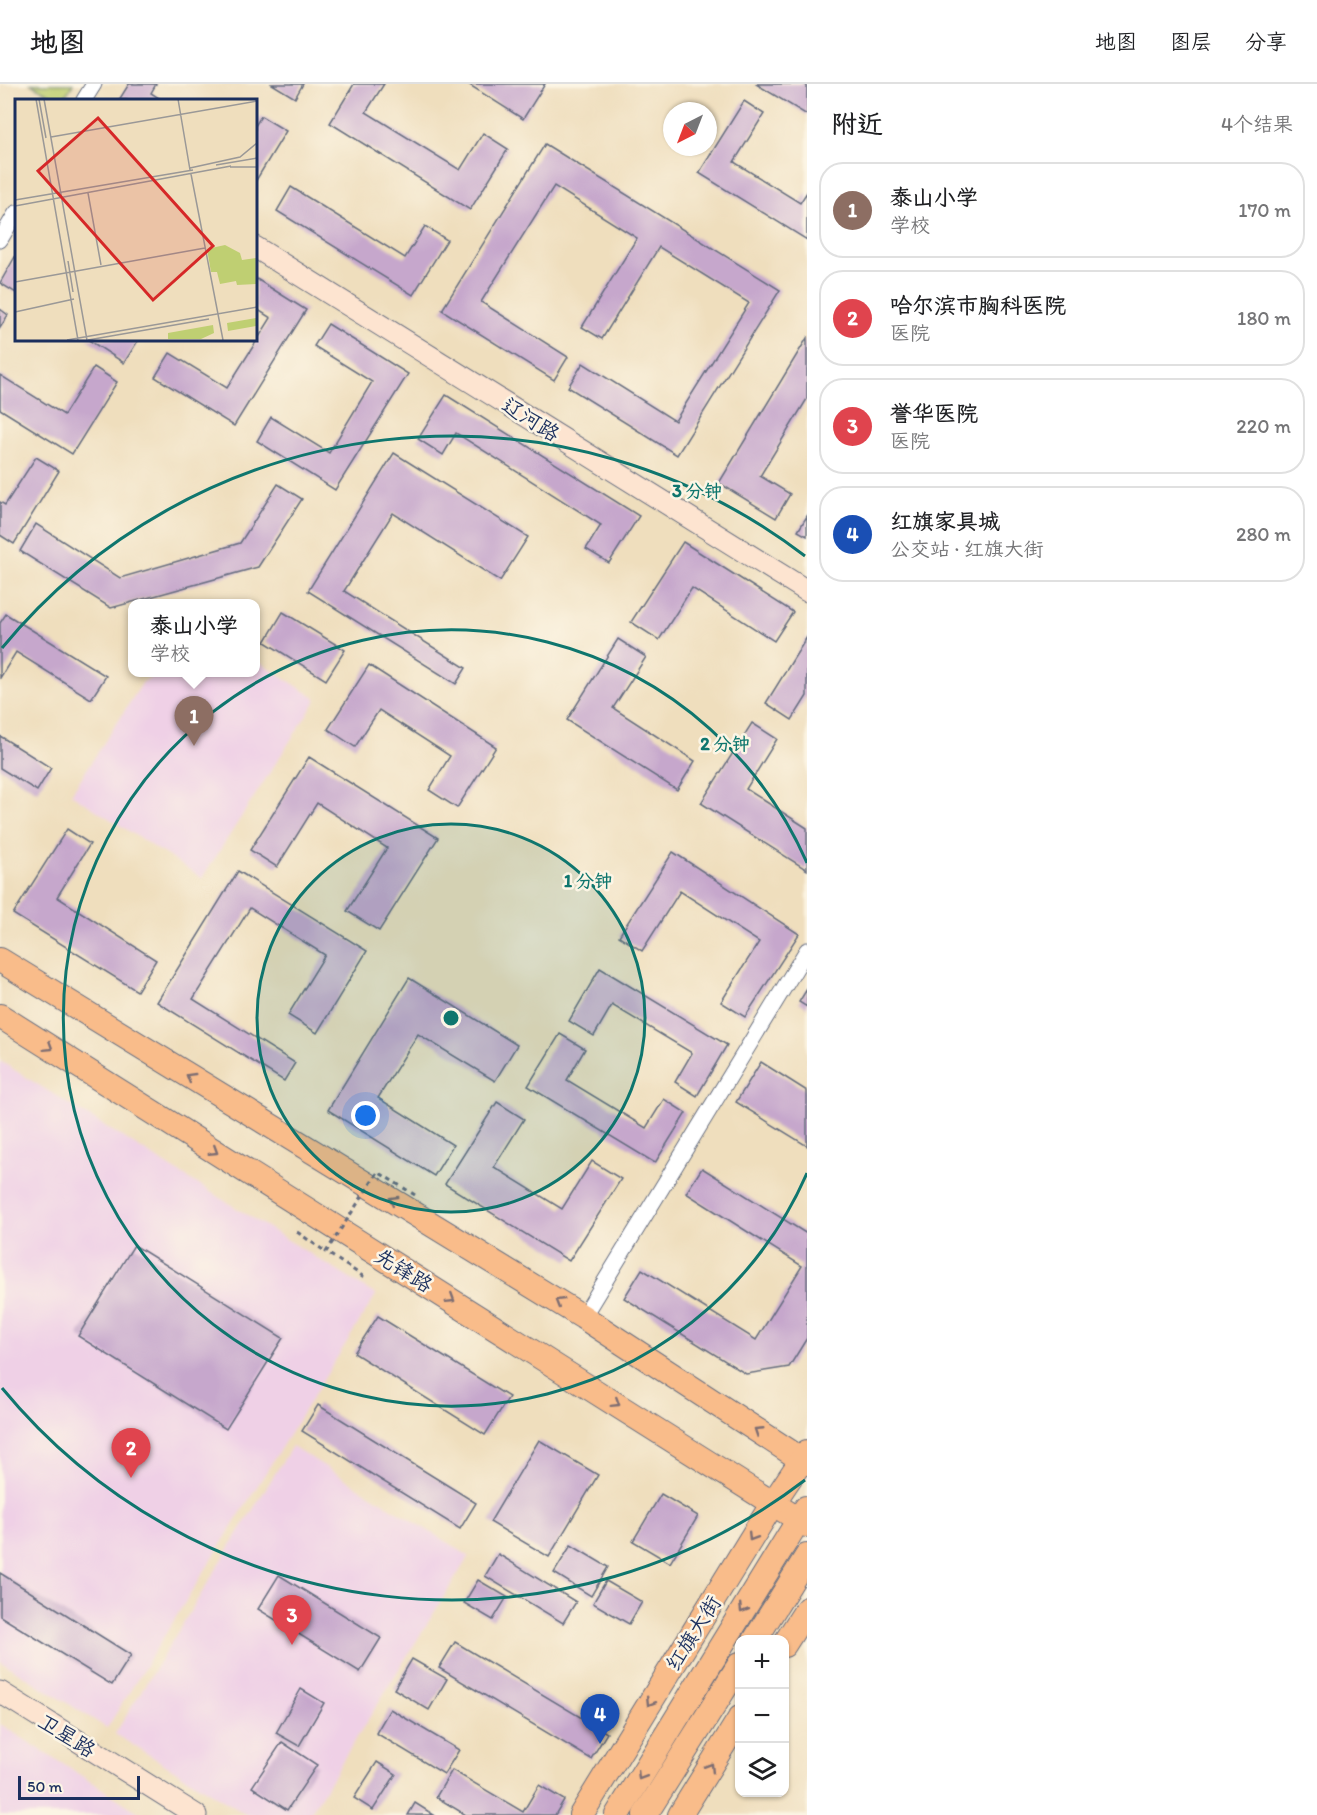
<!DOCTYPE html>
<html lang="zh">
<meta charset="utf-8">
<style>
:root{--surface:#fff;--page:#f6f6f6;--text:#202124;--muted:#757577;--line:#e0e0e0;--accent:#b5179e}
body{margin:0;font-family:Itim,"LXGW WenKai TC",sans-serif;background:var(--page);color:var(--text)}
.controls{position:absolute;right:18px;bottom:18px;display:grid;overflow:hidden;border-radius:12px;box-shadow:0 2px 4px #0004}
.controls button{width:54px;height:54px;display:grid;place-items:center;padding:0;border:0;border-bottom:2px solid var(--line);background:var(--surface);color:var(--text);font:30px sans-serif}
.compass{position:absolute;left:663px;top:18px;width:54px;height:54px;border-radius:50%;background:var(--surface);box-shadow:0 2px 4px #0004;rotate:222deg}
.scale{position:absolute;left:18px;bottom:15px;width:122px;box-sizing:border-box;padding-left:6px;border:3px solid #1b2f5e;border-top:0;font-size:16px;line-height:21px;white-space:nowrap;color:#1b2f5e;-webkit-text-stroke:4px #fcf5e5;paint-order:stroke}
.you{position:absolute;left:366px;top:1032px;width:21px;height:21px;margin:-15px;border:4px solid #fff;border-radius:50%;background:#1a73e8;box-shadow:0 0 0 9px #1a73e833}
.badge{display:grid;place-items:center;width:39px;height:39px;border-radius:50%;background:var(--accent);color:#fff;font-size:20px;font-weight:700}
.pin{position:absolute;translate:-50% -50px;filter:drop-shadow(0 2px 3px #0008)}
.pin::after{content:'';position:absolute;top:32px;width:21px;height:18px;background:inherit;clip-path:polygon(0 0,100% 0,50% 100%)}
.popup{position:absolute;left:128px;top:515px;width:132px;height:78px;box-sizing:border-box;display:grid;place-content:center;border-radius:12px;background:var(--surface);filter:drop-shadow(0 2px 4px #0005);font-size:20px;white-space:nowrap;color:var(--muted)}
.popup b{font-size:22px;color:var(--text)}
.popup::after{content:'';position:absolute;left:50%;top:100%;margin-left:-12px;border:12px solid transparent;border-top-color:var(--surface)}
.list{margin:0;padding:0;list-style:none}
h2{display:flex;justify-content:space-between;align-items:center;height:78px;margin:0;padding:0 24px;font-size:26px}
h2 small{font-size:20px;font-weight:400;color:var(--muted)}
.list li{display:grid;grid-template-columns:39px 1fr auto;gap:18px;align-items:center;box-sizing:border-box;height:96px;margin:0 12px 12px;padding:0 12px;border:2px solid var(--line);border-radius:24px}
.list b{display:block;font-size:22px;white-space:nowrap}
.list p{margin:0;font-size:20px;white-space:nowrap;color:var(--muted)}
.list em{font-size:20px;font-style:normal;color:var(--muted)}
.icon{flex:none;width:33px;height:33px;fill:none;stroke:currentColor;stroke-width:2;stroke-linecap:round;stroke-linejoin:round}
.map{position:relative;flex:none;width:807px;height:1731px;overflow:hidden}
header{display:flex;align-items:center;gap:36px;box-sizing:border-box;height:84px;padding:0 30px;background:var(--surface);border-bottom:2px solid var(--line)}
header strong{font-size:28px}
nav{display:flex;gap:33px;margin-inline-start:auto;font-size:21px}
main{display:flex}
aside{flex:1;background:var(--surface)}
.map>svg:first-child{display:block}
</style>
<header>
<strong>地图</strong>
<nav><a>地图</a><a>图层</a><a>分享</a></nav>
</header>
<main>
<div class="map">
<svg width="807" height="1731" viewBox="0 0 807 1731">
<rect width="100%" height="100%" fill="#fcf5e5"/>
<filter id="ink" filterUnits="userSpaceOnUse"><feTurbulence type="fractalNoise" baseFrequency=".0167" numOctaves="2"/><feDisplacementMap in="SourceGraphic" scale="12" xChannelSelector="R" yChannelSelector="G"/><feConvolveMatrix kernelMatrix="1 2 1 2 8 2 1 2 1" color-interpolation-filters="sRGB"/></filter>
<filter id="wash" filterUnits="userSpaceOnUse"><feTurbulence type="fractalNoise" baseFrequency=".008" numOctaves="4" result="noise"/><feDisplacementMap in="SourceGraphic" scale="24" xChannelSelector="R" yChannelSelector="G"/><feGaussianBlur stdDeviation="1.35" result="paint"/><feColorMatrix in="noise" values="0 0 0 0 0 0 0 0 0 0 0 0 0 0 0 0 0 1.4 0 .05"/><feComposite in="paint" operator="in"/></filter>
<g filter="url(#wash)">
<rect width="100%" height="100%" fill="#efdebd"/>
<!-- built -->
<g fill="#efd0e6">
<polygon points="256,576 317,615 202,794 71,710 143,598 161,589 256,588"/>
<polygon points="0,977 376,1211 107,1644 0,1577"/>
<polygon points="292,1362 469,1472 309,1731 247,1731 115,1650"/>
<polygon points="0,1640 143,1731 0,1731"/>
</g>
<!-- green -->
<polygon fill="#bfcf72" stroke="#6d7f68" stroke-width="1.5" points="31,0 73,0 63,16 59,16"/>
<g id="blocks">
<!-- building -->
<g fill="#c6a7cc">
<polygon points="129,0 156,0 151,9 162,16 119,16"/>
<polygon points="272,0 303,0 295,14"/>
<polygon points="354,0 384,0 366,28 460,86 483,49 508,65 470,126 330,39"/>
<polygon points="468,0 545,0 523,35"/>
<polygon points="756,0 804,0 807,2 807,31"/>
<polygon points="744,17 764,30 734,78 800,119 807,108 807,156 699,89"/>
<polygon points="261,32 286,47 255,98 255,42"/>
<polygon points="545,60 780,206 677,371 568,303 583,279 675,337 749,219 659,163 602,255 582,243 637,154 554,102 481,218 568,273 554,296 442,226"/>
<polygon points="291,103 405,174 425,142 447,156 413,211 277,127"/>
<polygon points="16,171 16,209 0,199"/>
<polygon points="255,194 306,226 234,342 155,293 170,269 227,304 271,234 255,224"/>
<polygon points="0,225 8,231 0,244"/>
<polygon points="328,240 408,290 335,406 257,357 271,333 329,369 372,298 314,262"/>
<polygon points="807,254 807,315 760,392 790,410 776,434 719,399"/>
<polygon points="87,255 139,255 124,279"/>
<polygon points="94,283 117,298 72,370 0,325 0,291 64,331"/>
<polygon points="446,311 639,432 609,479 586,465 601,441 456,349 443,371 418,355"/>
<polygon points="394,369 528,453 500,497 393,429 344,507 466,584 456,600 308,507"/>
<polygon points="36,373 59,387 14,460 0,451 0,418 5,421"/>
<polygon points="278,400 302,415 258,483 111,524 20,467 36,440 120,494 240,459"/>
<polygon points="807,432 807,452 798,447"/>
<polygon points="683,458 793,528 774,557 692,504 659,556 631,538"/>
<polygon points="283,528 345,566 326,596 265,558"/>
<polygon points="6,530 106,592 91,615 16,568 0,594 0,539"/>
<polygon points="807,553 807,612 792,636 766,619"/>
<polygon points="618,555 646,573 613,624 695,677 677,706 567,636"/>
<polygon points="369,581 496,663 457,724 429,706 450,672 379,626 355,663 328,645"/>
<polygon points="752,639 777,655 746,705 807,744 807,786 701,719"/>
<polygon points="0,652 51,684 37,707 0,684"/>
<polygon points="309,673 438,754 379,847 347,827 387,764 317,719 277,783 250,766"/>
<polygon points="67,745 90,760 57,813 156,876 137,907 13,830"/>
<polygon points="673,768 799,850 745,933 721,918 759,858 680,807 642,867 619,852"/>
<polygon points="238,787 367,867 317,949 288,931 325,871 250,824 193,915 295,979 284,997 157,918"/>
<polygon points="600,884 727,961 697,1012 675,998 692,969 612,921 594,952 569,937"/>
<polygon points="409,894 517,961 495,997 418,950 378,1014 453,1061 434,1092 328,1026"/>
<polygon points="807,905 807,923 799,918"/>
<polygon points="560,950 585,965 567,996 646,1044 664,1015 686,1029 655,1079 528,1002"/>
<polygon points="761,978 807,1007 807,1062 736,1018"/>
<polygon points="497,1018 524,1035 494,1083 562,1125 592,1077 621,1095 569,1177 445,1100"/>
<polygon points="702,1084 807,1150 807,1254 789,1283 746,1290 624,1214 642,1185 756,1256 802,1182 686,1109"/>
<polygon points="134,1161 283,1254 226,1345 78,1252"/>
<polygon points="378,1232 509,1313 485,1351 354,1269"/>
<polygon points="318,1321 476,1419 460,1445 302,1347"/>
<polygon points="539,1356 598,1391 549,1473 490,1438"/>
<polygon points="661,1410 698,1432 670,1479 633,1457"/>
<polygon points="571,1461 608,1483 591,1512 554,1489"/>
<polygon points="498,1470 576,1518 563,1539 485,1492"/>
<polygon points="0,1489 131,1571 112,1601 0,1532"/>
<polygon points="279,1491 381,1554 360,1588 258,1525"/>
<polygon points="478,1496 507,1513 493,1536 464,1519"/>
<polygon points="606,1497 642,1518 629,1540 593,1519"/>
<polygon points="455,1558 607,1649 591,1675 439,1584"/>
<polygon points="412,1575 447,1595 429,1626 394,1605"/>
<polygon points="301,1605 324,1619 299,1662 276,1649"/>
<polygon points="390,1625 459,1666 444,1690 376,1649"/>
<polygon points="282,1658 317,1681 287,1726 252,1703"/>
<polygon points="377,1678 396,1690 373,1726 354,1714"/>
<polygon points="452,1686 523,1728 539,1701 564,1716 555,1731 466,1731 436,1713"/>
<polygon points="415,1719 434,1731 408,1731"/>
</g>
</g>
</g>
<g filter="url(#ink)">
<use href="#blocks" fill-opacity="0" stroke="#656c7f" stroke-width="1.5"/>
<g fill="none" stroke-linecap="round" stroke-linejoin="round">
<defs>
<g id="street">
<polyline points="84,16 94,0"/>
<polyline points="0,156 16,129"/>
<polyline points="583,1233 807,866"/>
</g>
<g id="secondary">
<polyline points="255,163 807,507"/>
<polyline points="0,1608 196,1731"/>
</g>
<g id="primary">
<polyline points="0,876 583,1233 807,1379"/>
<polyline points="0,932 807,1441"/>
<polyline points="755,1556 807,1472"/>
<polyline points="784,1561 807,1525"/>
<polyline points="581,1731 773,1419 807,1368"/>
<polyline points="617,1731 806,1424"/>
<polyline points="645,1731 740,1580"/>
<polyline points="680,1731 740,1634"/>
</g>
</defs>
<!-- street casing -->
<use href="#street" stroke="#656c7f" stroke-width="17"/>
<!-- secondary casing -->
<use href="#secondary" stroke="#656c7f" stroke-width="23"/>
<!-- primary casing -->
<use href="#primary" stroke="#656c7f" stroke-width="26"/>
<!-- path -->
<polyline stroke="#656c7f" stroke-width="3" stroke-dasharray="4.5 4.5" stroke-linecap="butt" points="297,1148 326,1168"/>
<!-- street -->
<use href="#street" stroke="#fff" stroke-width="15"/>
<!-- secondary -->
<use href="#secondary" stroke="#fde4d0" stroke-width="21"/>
<!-- primary -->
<use href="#primary" stroke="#f9bc8a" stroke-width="24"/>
<!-- path-bridge -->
<polyline stroke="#656c7f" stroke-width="3" stroke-dasharray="4.5 4.5" stroke-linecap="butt" points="364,1193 326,1168 378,1088 415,1111"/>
</g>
<!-- one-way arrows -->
<defs><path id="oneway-chevron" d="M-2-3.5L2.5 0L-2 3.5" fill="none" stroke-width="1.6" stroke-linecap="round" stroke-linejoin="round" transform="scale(1.5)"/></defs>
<g stroke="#7f6e72">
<use href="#oneway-chevron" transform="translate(49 963) rotate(32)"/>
<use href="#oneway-chevron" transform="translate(190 993) rotate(-149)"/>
<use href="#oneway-chevron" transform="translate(214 1067) rotate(32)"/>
<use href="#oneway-chevron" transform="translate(393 1116) rotate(-149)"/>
<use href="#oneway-chevron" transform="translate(451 1215) rotate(32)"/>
<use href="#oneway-chevron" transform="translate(559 1218) rotate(-149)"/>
<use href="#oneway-chevron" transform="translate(616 1319) rotate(32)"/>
<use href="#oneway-chevron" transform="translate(758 1347) rotate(-147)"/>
<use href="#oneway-chevron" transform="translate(752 1453) rotate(122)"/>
<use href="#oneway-chevron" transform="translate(743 1525) rotate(122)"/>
<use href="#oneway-chevron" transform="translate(650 1618) rotate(122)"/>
<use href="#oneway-chevron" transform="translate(710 1683) rotate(-58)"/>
<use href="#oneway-chevron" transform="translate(641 1692) rotate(122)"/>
</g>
</g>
<!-- distance rings -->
<circle cx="451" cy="934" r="194" fill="#0f766e" fill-opacity=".12"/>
<g fill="none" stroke="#0f766e" stroke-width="3">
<circle cx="451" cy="934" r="194"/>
<path d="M807 1089A388 388 0 1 1 807 779"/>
<path d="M805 1396A582 582 0 0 1 2 1304M2 564A582 582 0 0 1 805 472"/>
</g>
<g text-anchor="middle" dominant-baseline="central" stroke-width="5" stroke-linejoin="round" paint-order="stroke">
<!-- street labels -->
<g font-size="21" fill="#1b2f5e" stroke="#fcf5e5">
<text transform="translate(531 335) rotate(32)">辽河路</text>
<text transform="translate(404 1186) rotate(32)">先锋路</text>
<text transform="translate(693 1549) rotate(-58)">红旗大街</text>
<text transform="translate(67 1651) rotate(32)">卫星路</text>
</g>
</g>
<!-- overview -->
<g transform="translate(15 15)">
<rect width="242" height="242" fill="#efdebd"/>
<path d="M210 146 225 154 227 161 241 159V185L222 186 221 182 205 185 202 173H196L192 150ZM241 219V227L213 232 212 224ZM198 226 199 234 186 240H153V234Z" fill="#bfcf72"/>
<path fill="none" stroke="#9a9897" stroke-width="1.5" d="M21 0 63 241M24 0 31 39M29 0 72 241M163 0 175 71M36 38 242 2M201 66 242 59M215 68H242M175 69 225 58 242 44M176 75 208 241M73 94 86 166M0 101 178 71M0 107 216 67M53 162 58 193M0 183 190 149M0 213 59 200M52 241 242 208M73 241 194 220"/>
<path fill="#d62828" fill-opacity="0.15" stroke="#d62828" stroke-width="3" d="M83 19 198 147 138 201 23 72Z"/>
<rect width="242" height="242" fill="none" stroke="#1b2f5e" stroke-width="3"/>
</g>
<circle cx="451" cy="934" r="9" fill="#0f766e" stroke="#fcf5e5" stroke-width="3"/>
<g font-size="18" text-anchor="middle" font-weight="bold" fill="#0f766e" stroke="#fcf5e5" stroke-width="5" stroke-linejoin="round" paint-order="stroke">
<text x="697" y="413">3 分钟</text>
<text x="725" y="666">2 分钟</text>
<text x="588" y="803">1 分钟</text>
</g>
</svg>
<div class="controls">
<button>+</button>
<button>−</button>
<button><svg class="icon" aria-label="layers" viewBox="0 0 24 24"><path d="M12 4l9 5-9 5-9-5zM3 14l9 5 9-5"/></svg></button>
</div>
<svg class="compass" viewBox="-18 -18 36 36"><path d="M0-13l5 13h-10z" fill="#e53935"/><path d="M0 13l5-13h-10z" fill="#757577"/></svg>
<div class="scale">50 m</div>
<div class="you"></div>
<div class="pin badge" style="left:194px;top:662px;background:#8d6e63">1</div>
<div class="popup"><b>泰山小学</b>学校</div>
<div class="pin badge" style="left:131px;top:1394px;background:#e0444e">2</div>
<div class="pin badge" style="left:292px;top:1561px;background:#e0444e">3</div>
<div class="pin badge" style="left:600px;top:1660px;background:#1a4fb4">4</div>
</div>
<aside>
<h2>附近<small>4个结果</small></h2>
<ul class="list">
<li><span class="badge" style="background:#8d6e63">1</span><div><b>泰山小学</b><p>学校</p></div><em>170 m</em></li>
<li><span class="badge" style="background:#e0444e">2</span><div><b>哈尔滨市胸科医院</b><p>医院</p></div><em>180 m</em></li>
<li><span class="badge" style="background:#e0444e">3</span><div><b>誉华医院</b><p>医院</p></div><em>220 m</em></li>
<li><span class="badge" style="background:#1a4fb4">4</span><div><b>红旗家具城</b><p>公交站 · 红旗大街</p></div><em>280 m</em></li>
</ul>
</aside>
</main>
